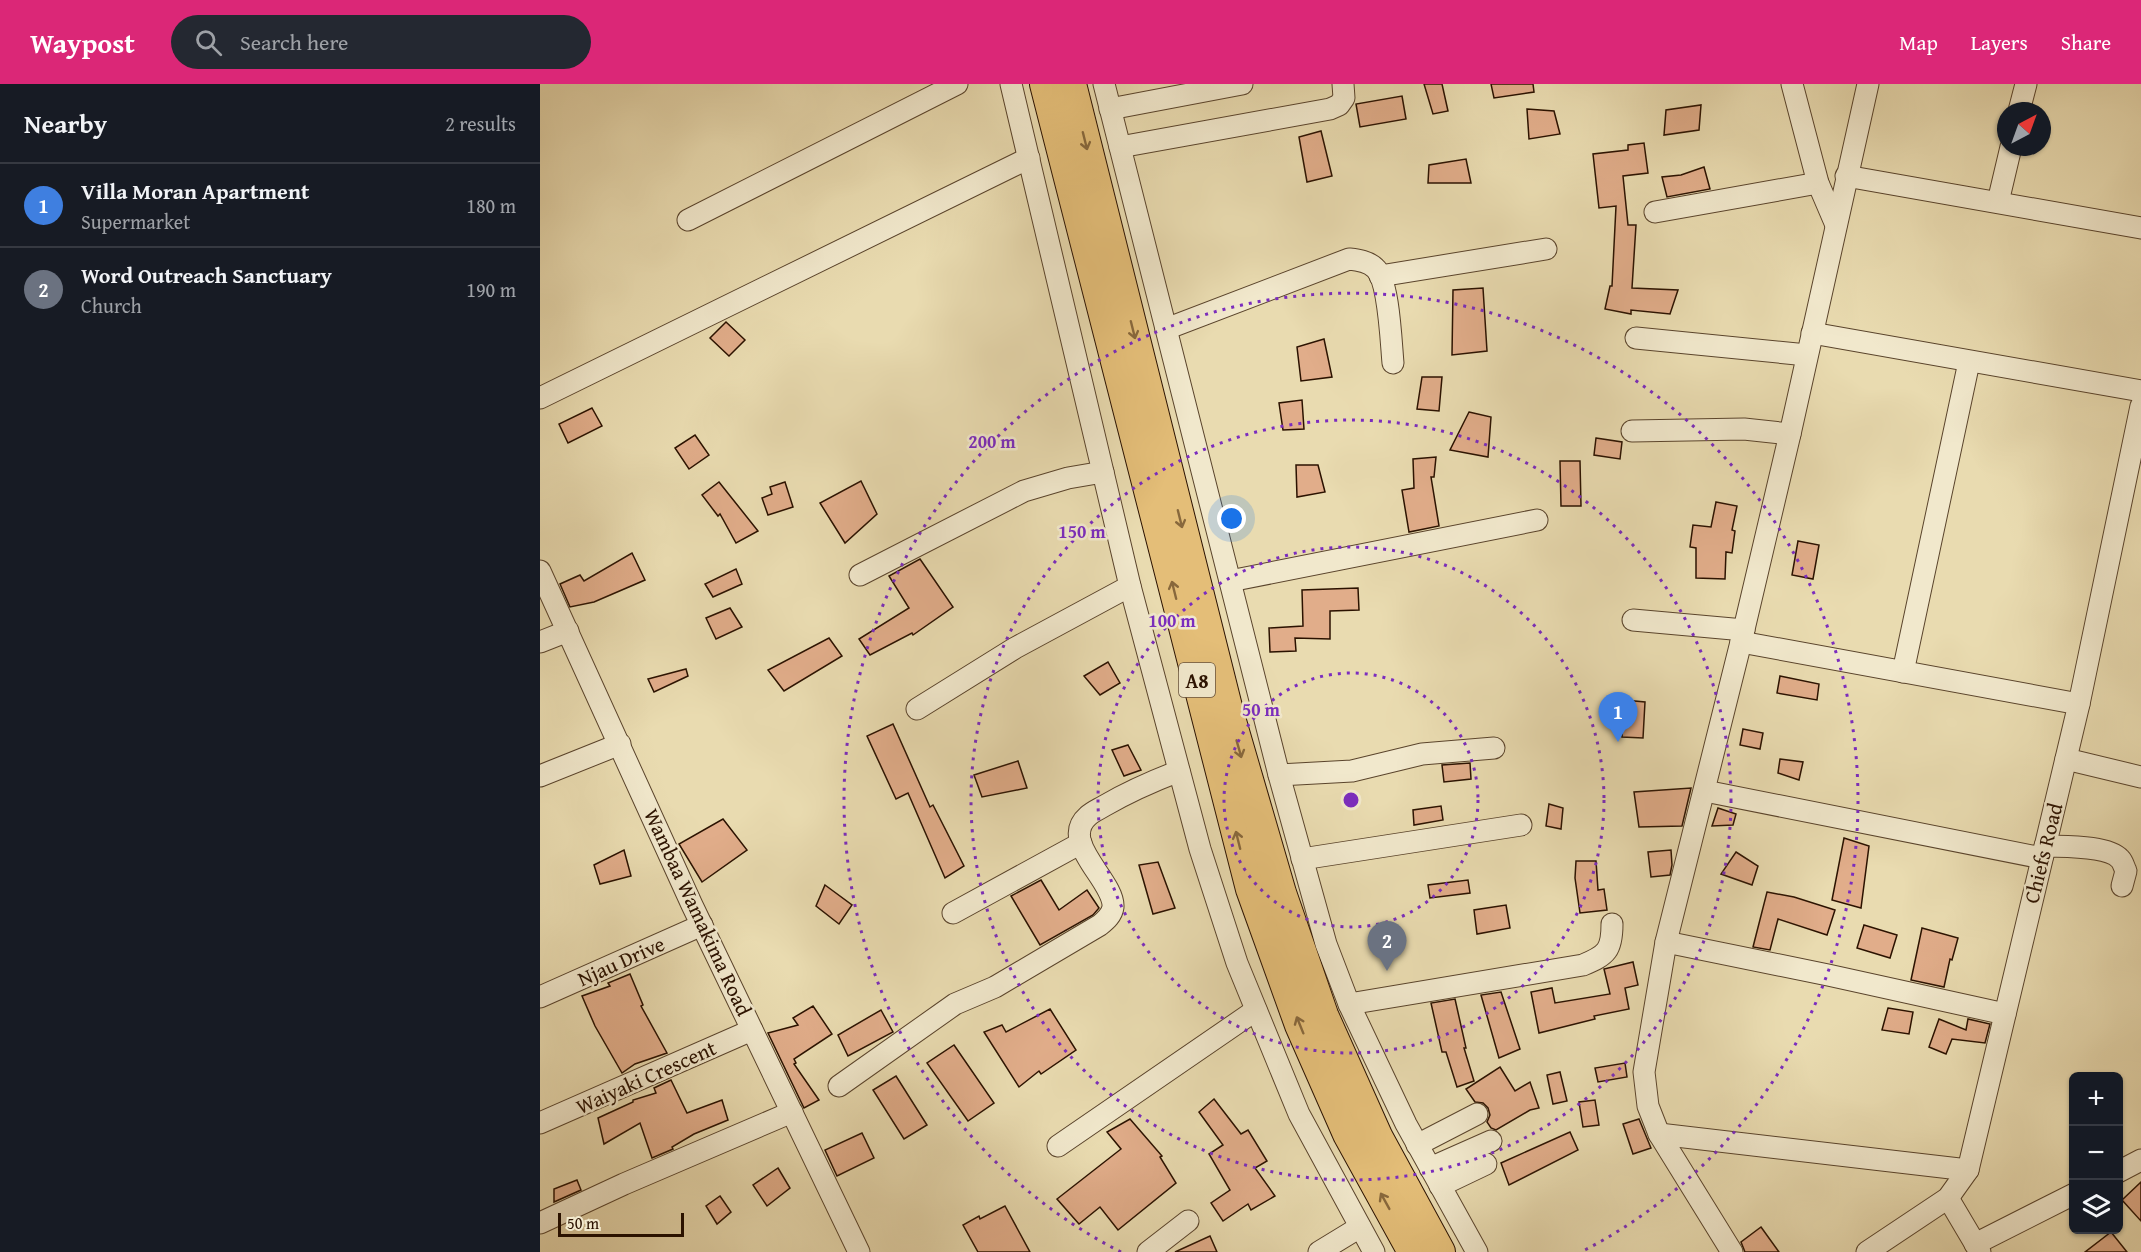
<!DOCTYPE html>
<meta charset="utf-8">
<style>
:root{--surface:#171b24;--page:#242831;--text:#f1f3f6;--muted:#9ea1a6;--line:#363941;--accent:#db2777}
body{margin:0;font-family:"Gentium Book Plus",serif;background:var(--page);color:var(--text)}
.controls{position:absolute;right:18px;bottom:18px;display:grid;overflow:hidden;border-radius:9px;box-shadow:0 2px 4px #0004}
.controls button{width:54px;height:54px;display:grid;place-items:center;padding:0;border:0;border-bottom:2px solid var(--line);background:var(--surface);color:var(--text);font:30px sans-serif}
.compass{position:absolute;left:1457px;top:18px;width:54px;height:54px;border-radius:50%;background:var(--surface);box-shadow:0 2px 4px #0004;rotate:41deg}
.scale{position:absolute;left:18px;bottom:15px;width:126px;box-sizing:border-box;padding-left:6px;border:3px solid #2b1200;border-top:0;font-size:16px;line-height:21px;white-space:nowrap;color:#2b1200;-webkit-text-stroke:4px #f1e8cc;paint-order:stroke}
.you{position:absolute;left:692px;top:435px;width:21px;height:21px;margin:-15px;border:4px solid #fff;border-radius:50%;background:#1a73e8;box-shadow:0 0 0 9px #1a73e833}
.badge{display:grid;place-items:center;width:39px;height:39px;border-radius:50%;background:var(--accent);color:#fff;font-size:20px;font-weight:700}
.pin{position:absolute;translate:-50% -50px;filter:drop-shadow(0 2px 3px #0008)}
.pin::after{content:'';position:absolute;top:32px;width:21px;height:18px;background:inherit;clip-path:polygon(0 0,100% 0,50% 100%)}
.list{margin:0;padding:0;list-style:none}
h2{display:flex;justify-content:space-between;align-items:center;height:78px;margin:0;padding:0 24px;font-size:26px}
h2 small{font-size:20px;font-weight:400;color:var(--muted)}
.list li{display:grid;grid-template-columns:39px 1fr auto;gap:18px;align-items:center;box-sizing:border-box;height:84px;padding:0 24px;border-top:2px solid var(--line)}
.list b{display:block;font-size:22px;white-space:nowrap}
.list p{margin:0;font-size:20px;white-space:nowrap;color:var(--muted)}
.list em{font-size:20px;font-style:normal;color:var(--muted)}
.icon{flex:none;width:33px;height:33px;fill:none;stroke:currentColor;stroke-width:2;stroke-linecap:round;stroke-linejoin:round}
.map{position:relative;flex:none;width:1601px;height:1168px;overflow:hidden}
header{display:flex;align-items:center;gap:36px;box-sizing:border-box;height:84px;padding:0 30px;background:var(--accent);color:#fff}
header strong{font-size:28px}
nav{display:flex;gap:33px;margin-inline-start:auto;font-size:21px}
.search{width:420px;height:54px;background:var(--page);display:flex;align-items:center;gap:15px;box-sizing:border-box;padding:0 21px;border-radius:33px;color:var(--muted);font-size:22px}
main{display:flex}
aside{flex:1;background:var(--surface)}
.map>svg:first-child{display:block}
</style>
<header>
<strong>Waypost</strong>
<div class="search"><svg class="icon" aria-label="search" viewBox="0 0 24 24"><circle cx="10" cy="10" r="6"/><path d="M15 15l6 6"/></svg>Search here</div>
<nav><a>Map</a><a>Layers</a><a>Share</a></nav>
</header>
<main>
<aside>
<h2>Nearby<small>2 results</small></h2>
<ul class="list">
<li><span class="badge" style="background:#3f7fe0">1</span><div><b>Villa Moran Apartment</b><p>Supermarket</p></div><em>180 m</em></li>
<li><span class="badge" style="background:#6b7280">2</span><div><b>Word Outreach Sanctuary</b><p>Church</p></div><em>190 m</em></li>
</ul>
</aside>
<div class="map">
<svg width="1601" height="1168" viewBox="0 0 1601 1168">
<rect width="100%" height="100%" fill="#e9dbb0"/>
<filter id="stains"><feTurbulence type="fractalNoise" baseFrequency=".00333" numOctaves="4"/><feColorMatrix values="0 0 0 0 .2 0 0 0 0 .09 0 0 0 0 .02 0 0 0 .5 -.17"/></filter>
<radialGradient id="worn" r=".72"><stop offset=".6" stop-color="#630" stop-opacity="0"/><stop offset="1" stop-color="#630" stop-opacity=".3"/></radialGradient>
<!-- building -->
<g fill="#e1ad8a" stroke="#2b1200" stroke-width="1.5">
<polygon points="884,0 902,0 908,27 893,30"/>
<polygon points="951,0 993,0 994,8 954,14"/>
<polygon points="862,12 866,35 820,43 816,20"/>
<polygon points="1161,21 1159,46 1124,51 1126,26"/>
<polygon points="987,25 1014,27 1020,50 989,55"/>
<polygon points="781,47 792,92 767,98 759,53"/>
<polygon points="1104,59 1108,89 1083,92 1088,141 1096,141 1092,204 1138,206 1130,230 1091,226 1091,230 1065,225 1070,202 1072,202 1076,122 1059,124 1053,70 1088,66 1088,61"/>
<polygon points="926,75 931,99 888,99 889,81"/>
<polygon points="1164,83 1170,105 1127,113 1122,93 1141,91"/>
<polygon points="943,204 947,267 912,271 913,206"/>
<polygon points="186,238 205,256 189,272 170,254"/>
<polygon points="784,255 792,293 761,297 757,263"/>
<polygon points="882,293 902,293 899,327 877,325"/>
<polygon points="762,316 764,345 743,346 739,319"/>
<polygon points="52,324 62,342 28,359 19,340"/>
<polygon points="929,328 951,333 948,373 910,366"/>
<polygon points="155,351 169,371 149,385 135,364"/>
<polygon points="1056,354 1082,358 1080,375 1054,371"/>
<polygon points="896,373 894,393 891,393 899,442 869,448 862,406 874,404 873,375"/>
<polygon points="1020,377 1040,377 1041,422 1021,422"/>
<polygon points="756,381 778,381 785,408 757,413"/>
<polygon points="321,397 337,430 305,459 280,419"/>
<polygon points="179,398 218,447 196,459 180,430 178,432 162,411"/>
<polygon points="245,398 253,423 228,431 222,414 232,410 230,403"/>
<polygon points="1176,418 1197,422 1192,446 1195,447 1192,469 1186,468 1185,495 1156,494 1156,464 1150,463 1153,441 1171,443"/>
<polygon points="1258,457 1279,461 1273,495 1252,491"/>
<polygon points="92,469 105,496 54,518 30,523 20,500 40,491 44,497"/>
<polygon points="380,475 413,523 373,551 372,549 330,571 319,555 369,524 349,492"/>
<polygon points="196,485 202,500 173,513 165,500"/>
<polygon points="818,504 819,526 790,527 790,555 755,554 756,567 730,568 729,544 763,542 762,506"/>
<polygon points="190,524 202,543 176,555 166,534"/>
<polygon points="289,554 302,572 244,607 228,586"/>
<polygon points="568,578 580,599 560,611 544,592"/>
<polygon points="146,585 148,592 114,608 108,595"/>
<polygon points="1240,592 1279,600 1277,616 1237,609"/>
<polygon points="1084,616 1105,618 1103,654 1082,653"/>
<polygon points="353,640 390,723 393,721 424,782 405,794 368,709 356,715 327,652"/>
<polygon points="1203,645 1223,649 1220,665 1200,661"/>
<polygon points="588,661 601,686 584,692 572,666"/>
<polygon points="1240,675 1263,678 1259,696 1238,689"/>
<polygon points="478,677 487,704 442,713 434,691"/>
<polygon points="930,679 931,695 904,698 902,681"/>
<polygon points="1151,704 1142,742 1099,743 1094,708"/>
<polygon points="1009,720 1023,724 1021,745 1006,742"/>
<polygon points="901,722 903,736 874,741 873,726"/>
<polygon points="1178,724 1196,730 1193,741 1172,742"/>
<polygon points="183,735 207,766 162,798 139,760"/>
<polygon points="1304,754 1329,762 1321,824 1292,816"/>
<polygon points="84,766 91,792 60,800 54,781"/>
<polygon points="1131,766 1132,781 1130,791 1111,793 1108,768"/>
<polygon points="1196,768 1218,782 1212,801 1181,790"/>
<polygon points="1036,777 1056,777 1058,806 1064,805 1067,826 1040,829 1035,794"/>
<polygon points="618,778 635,824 613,830 599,781"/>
<polygon points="501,796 519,826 547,806 559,824 553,831 500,861 471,812"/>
<polygon points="928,796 930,809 890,814 888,801"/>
<polygon points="285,801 312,821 299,840 276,822"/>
<polygon points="1227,808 1254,813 1295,826 1287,851 1238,835 1230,866 1213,863"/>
<polygon points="966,821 970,844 937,850 934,826"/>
<polygon points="1324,841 1357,851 1350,874 1317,864"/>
<polygon points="1382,844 1418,854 1412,876 1410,875 1404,903 1371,896"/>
<polygon points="1093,878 1098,901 1085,904 1089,925 1054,932 1055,935 999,949 991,908 1012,904 1015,919 1070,910 1064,885"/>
<polygon points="90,890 103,921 101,922 127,969 95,980 82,989 55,942 42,912 70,902 68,899"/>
<polygon points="961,908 980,965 959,974 941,911"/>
<polygon points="915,915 926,964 924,964 934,997 917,1003 906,968 902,968 891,919"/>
<polygon points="273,922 292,950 254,975 256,979 254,980 279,1016 264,1024 228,949 258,941 253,934"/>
<polygon points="1348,924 1373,928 1369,950 1342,946"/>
<polygon points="510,925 536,966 501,990 499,987 479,1003 444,948 462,941 466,948"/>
<polygon points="341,926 353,948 308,972 298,951"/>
<polygon points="1399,935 1426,946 1428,935 1450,940 1445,959 1412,955 1406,970 1389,963"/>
<polygon points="414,961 454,1019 428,1037 387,979"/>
<polygon points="1085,979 1087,993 1058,998 1055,984"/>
<polygon points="960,983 975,1007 990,998 999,1024 990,1026 956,1046 951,1044 947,1038 950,1031 948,1024 943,1019 935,1018 926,1005"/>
<polygon points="1020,988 1027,1017 1013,1020 1007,991"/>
<polygon points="356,992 387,1041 364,1055 333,1006"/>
<polygon points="131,996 147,1029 182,1016 188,1036 154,1050 132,1063 133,1065 112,1074 100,1039 64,1060 58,1034 93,1018 93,1016 116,1009 114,1004"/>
<polygon points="674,1015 701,1050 708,1046 727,1077 715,1084 735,1112 711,1126 708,1120 683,1137 671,1119 690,1106 669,1070 683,1061 659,1028"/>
<polygon points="1055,1016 1059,1041 1043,1043 1039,1018"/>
<polygon points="590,1035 622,1072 620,1073 636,1099 578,1146 560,1123 539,1140 517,1115 581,1065 567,1048"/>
<polygon points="1099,1035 1111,1064 1093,1070 1083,1040"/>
<polygon points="1030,1048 1038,1066 969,1101 961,1079"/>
<polygon points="322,1049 334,1074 297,1092 285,1066"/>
<polygon points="238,1084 250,1104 227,1122 213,1101"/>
<polygon points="37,1096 41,1106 14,1118 14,1105"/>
<polygon points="1601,1098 1601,1137 1582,1116"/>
<polygon points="180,1112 191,1128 177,1140 166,1122"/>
<polygon points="465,1122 490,1168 438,1168 423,1141 439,1132 440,1135"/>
<polygon points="1221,1143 1239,1168 1205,1168 1201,1158"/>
<polygon points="1571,1148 1587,1168 1545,1168"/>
<polygon points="670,1152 677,1168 635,1168"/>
</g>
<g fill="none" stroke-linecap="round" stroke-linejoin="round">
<defs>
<g id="minor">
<polyline points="471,0 590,502 660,765 697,879 759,1030 834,1168"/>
<polyline points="564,0 739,691 786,860 809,920 866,1040 937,1168"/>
<polyline points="1252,0 1278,99 1296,141"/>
<polyline points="570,25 702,0"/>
<polyline points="1479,27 1486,0"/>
<polyline points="580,63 790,25 799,21 804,14 803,0"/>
<polyline points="1306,92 1601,144"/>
<polyline points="1458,118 1471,63"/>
<polyline points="1115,128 1278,99"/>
<polyline points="148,136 417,0"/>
<polyline points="840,192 1006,165"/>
<path d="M626 245 809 175C818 176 828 177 835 184 849 196 851 258 853 279"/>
<polyline points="1272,249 1601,307"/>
<polyline points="1096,254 1267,271"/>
<polyline points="0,314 489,74"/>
<polyline points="1092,347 1204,345 1250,350"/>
<polyline points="0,487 152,821 319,1168"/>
<polyline points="320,491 484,407 528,394 563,388"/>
<polyline points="690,497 997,436"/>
<polyline points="1093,536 1204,546"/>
<polyline points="0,558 28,547"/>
<polyline points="1201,558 1539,620"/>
<polyline points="1363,588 1429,278"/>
<polyline points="377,625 475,564 590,502"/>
<polyline points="1526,675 1601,693"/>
<polyline points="739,691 812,687 882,670 954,664"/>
<polyline points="0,692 80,660"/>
<polyline points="1165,707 1502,774"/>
<path d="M1505 762C1523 763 1567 761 1580 775 1583 778 1584 783 1586 787L1582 802"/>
<polyline points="762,775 981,741"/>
<polyline points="413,829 541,759"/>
<polyline points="1126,858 1288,891 1465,930"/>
<polyline points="0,913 162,841"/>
<path d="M809 920 1043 881C1067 871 1072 866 1072 840"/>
<path d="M299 1002 415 920 455 903 560 841C566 836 572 831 573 823 575 797 518 758 548 732 552 728 559 725 564 722 588 708 613 697 639 687"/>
<polyline points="0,1039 212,946"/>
<polyline points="1119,1050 1428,1086"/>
<polyline points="877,1061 937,1030"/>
<polyline points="518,1062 716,926"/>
<polyline points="890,1084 951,1057"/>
<polyline points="1578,1088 1601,1076"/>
<polyline points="900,1102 946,1080"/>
<polyline points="1408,1114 1440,1168"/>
<polyline points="0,1139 84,1100 252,1028"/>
<polyline points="1435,1160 1534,1110"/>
<polyline points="608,1168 648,1137"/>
<polyline points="779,1168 820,1143"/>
<polyline points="1192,1168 1119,1050 1108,1022 1104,988 1126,858 1201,558 1250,350 1328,0"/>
<polyline points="1327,1168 1408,1114 1428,1086 1539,620 1601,322"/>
</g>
<g id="highway">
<polyline points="505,0 711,805 760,941 808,1050 873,1168"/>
<polyline points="531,0 688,627 741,809 783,931 838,1054 900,1168"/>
</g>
</defs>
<!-- minor casing -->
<use href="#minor" stroke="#5a442c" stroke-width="23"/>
<!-- highway casing -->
<use href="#highway" stroke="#2b1200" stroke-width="32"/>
<!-- minor -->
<use href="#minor" stroke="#f1e8cc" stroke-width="21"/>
<!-- highway -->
<use href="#highway" stroke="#e4be78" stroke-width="30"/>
</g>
<!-- one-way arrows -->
<defs><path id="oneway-shaft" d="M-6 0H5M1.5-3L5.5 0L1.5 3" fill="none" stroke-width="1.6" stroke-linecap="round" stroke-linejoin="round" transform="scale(1.5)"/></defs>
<g stroke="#88683c">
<use href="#oneway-shaft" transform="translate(545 57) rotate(76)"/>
<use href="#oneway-shaft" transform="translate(593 246) rotate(76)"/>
<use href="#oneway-shaft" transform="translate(640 435) rotate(76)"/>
<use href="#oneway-shaft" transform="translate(634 506) rotate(-104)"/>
<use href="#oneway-shaft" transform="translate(699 665) rotate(74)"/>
<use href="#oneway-shaft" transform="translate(698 756) rotate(-104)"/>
<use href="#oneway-shaft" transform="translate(760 941) rotate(-112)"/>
<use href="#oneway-shaft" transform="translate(845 1117) rotate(-119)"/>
</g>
<!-- distance rings -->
<g fill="none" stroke="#7b2cbf" stroke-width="3" stroke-dasharray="3 6">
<circle cx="811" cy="716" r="127"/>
<circle cx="811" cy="716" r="253"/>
<circle cx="811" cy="716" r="380"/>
<path d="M581 1168A507 507 0 1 1 1041 1168"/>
</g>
<g text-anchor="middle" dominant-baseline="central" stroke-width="5" stroke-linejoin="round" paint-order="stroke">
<!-- shield labels -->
<rect fill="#f1e8cc" stroke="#66523d" stroke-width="1.5" x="639" y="579" width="36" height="34" rx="4.5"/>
<g font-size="20" font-weight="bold" fill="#2b1200">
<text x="657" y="596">A8</text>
</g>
<!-- street labels -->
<g font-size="21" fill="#2b1200" stroke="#f1e8cc">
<text transform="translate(1503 769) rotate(-76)">Chiefs Road</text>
<text transform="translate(158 828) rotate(65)">Wambaa Wamakima Road</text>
<text transform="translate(81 877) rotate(-24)">Njau Drive</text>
<text transform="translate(106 993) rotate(-24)">Waiyaki Crescent</text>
</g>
</g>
<circle cx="811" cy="716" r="9" fill="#7b2cbf" stroke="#f1e8cc" stroke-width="3"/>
<g font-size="18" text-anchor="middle" font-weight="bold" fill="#7b2cbf" stroke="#f1e8cc" stroke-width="5" stroke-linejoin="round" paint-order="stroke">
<text x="452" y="364">200 m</text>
<text x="542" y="454">150 m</text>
<text x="632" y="543">100 m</text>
<text x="721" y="632">50 m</text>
</g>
<rect width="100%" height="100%" filter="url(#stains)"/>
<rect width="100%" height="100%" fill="url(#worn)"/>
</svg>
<div class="controls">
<button>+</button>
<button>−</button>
<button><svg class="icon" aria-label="layers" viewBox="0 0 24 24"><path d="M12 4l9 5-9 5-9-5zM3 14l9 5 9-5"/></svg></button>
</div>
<svg class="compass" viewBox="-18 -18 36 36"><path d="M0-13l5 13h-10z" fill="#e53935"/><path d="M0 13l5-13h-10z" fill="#9ea1a6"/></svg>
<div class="scale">50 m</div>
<div class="you"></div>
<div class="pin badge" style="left:1078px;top:658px;background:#3f7fe0">1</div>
<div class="pin badge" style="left:847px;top:887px;background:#6b7280">2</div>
</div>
</main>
